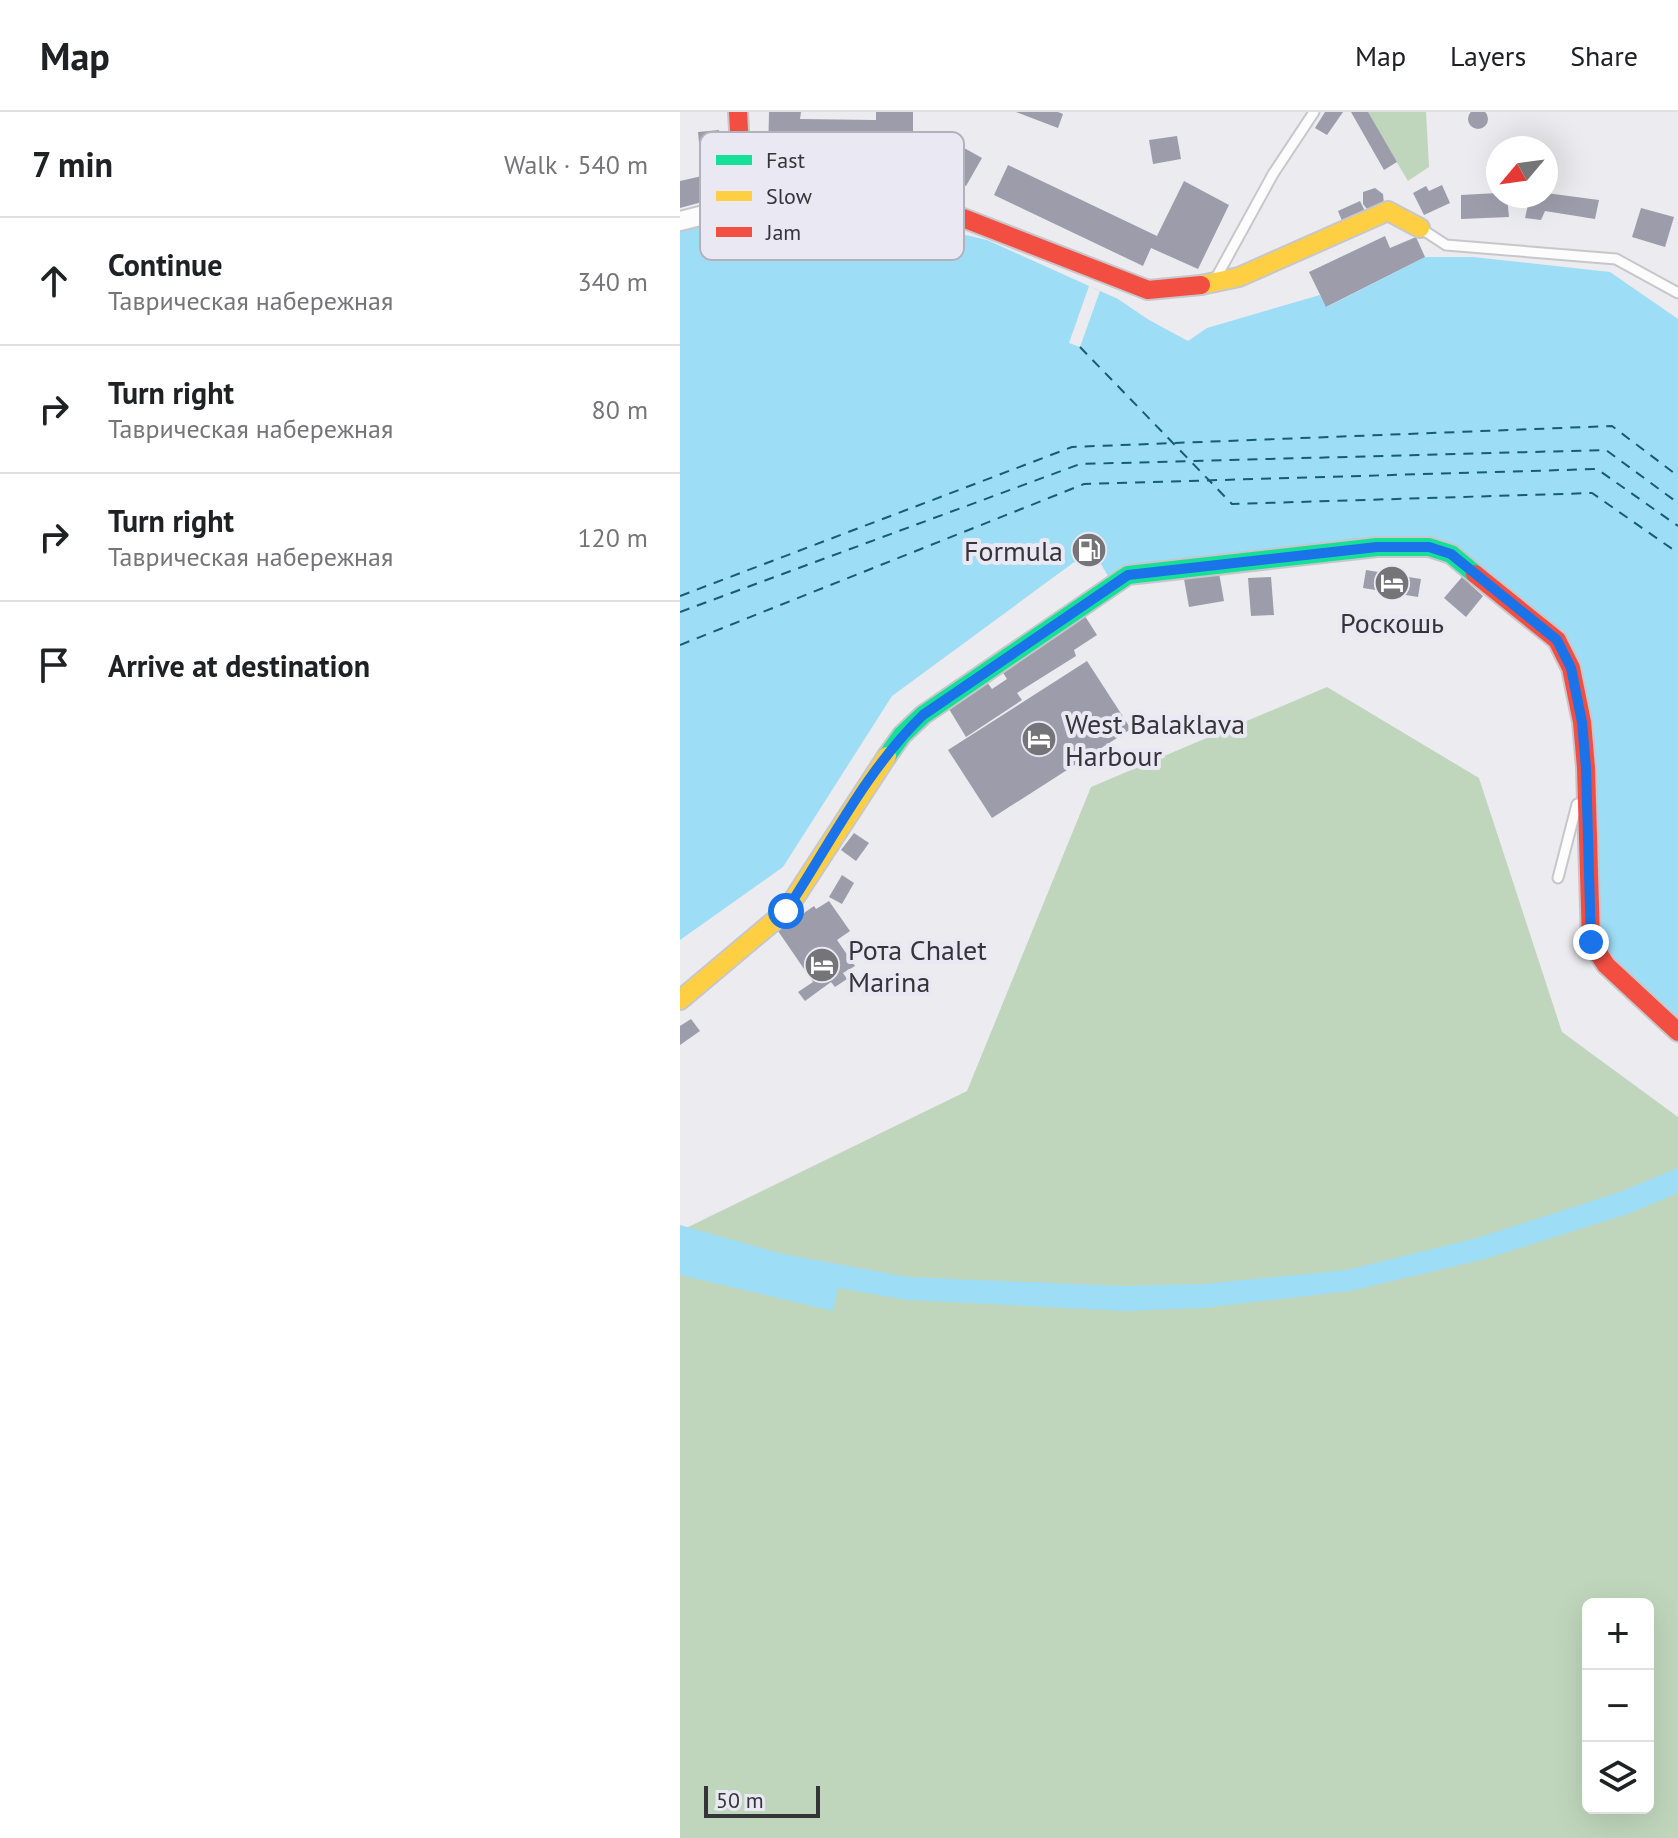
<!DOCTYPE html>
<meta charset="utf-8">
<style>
:root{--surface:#fff;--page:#f2f2f2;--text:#202124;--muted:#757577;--line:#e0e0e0}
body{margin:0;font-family:"PT Sans",sans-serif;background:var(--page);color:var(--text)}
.controls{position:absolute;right:24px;bottom:24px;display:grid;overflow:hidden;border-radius:12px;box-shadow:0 8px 32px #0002}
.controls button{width:72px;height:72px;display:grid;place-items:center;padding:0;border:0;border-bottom:2px solid var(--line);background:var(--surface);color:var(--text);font:40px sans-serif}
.compass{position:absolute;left:806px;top:24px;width:72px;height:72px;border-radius:50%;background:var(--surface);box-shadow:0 8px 32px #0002;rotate:241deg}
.scale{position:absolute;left:24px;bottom:20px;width:116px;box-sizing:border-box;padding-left:8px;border:4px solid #353439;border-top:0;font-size:22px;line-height:28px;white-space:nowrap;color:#353439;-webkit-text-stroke:6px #e9e8f3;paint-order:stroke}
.stop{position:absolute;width:24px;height:24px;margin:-18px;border:6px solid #1a73e8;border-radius:50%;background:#fff}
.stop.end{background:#1a73e8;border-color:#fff;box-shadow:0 2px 8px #0008}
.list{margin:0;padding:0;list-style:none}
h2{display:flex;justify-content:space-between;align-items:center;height:104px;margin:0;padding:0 32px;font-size:34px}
h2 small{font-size:26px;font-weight:400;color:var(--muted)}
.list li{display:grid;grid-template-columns:52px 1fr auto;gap:24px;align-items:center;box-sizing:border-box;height:128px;padding:0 32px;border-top:2px solid var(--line)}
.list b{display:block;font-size:30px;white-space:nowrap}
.list p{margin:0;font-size:26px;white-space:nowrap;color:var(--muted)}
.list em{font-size:26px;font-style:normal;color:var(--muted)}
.icon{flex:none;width:44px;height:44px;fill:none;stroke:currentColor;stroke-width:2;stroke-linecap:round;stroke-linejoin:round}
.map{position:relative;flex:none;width:998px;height:1726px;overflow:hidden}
header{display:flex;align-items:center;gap:48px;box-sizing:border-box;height:112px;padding:0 40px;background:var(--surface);border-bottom:2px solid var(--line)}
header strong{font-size:38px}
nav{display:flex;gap:44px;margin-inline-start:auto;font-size:28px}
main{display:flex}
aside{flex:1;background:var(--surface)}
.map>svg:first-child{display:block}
</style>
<header>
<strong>Map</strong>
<nav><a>Map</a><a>Layers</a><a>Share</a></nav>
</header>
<main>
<aside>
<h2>7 min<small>Walk · 540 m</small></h2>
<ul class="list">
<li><svg class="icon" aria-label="ahead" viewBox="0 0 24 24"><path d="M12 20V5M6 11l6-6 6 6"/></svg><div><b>Continue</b><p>Таврическая набережная</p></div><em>340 m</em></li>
<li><svg class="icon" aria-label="right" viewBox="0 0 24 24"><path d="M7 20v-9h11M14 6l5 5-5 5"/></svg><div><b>Turn right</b><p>Таврическая набережная</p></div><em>80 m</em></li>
<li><svg class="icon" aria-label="right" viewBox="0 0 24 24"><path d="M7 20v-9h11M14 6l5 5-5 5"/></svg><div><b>Turn right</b><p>Таврическая набережная</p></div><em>120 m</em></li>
<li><svg class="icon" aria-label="arrive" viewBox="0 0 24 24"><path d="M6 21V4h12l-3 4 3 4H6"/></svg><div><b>Arrive at destination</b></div></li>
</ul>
</aside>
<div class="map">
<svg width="998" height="1726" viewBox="0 0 998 1726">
<rect width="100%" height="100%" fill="#ebebf0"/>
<!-- green -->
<g fill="#bfd6bc" fill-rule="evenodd">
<polygon points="687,0 746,0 749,55 728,69"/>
<path d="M647 575 799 666 882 920 998 1005V1726H0V1119L287 979 411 675ZM908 1492H968V1696H908Z"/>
</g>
<!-- water -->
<g fill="#9eddf6">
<polygon points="46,110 49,135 86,141 103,111 265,118 307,128 438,187 469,208 508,229 527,216 640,183 647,195 745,145 793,145 930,160 998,207 998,905 915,830 896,558 771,437 431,469 412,437 212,584 103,755 0,828 0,117"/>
<polygon points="998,1056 998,1081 951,1101 805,1147 671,1179 522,1196 445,1199 227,1188 158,1176 153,1199 0,1163 0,1113 99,1141 227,1165 443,1174 524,1172 667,1158 797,1126 940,1080"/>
</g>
<!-- pier -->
<polygon fill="#ebebf0" points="409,174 420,179 400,235 389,231"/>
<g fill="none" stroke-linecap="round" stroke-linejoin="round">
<!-- ferry -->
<g stroke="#145d74" stroke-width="2" stroke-dasharray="10 8" stroke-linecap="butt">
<polyline points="400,235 552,392 912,381 998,441"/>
<polyline points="0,484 392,335 932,314 998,364"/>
<polyline points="0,500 400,352 926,338 998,391"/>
<polyline points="0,533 404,372 917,357 998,414"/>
</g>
</g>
<!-- building -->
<g fill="#9d9caa">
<circle cx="798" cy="7" r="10"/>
<polygon points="89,0 121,0 120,7 196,8 196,0 233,0 233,47 88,44"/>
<polygon points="336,0 378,0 383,2 378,16"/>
<polygon points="645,0 663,0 647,23 635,16"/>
<polygon points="671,0 688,0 717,50 704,58"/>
<polygon points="39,18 43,58 51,58 54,88 41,90 40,85 0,96 0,69 22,64 18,20"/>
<polygon points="261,23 302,46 286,74 245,52"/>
<polygon points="497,24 501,47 473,52 469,28"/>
<polygon points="328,53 477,124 504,69 549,93 518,157 471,136 463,154 314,83"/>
<polygon points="762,73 770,91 744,103 733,81 746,74 749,79"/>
<polygon points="695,76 703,82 704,92 687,97 683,92 683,80"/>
<polygon points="818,81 818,84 827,84 829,105 781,107 781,83"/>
<polygon points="866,81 919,88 915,107 865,99 861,108 845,106 850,84 866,84"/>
<polygon points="680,89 685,99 662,109 658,99"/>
<polygon points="961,96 994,105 985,135 952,125"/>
<polygon points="705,124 710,136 736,125 745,145 646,195 629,160"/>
<polygon points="686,458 741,467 738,485 683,476"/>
<polygon points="539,461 544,489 509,495 504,467"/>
<polygon points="591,465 594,503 571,504 568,466"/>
<polygon points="782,465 803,484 786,505 764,486"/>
<polygon points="403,501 417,523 394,538 396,544 337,581 342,588 286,625 269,597 304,566 312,577 327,567 320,556"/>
<polygon points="407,549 451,617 312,706 268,638"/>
<polygon points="174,721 189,731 176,749 161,738"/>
<polygon points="162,763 174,771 162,792 149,785"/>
<polygon points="149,789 170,819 157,828 175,854 163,861 167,867 155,875 151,870 125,889 118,880 133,870 98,819 134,794 136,797"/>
<polygon points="11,907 20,919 0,933 0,914"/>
</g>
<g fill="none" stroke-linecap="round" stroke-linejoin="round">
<defs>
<g id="lane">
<polyline points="743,118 766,133 936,147 998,181"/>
<polyline points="536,166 593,62 634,0"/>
<polyline points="878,766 897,692"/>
</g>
<polyline id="street" points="0,109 63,93"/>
<polyline id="fast" points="207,644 222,623 243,603 448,463 697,435 749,435 771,442 795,462"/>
<g id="slow">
<polyline points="521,173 559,165 708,99 740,116"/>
<polyline points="0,888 106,799 207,644"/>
</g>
<g id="jam">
<polyline points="58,0 63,93 283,106 468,178 521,173"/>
<polyline points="795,462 877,528 891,556 902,610 906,656 911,830 926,853 998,920"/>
</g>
</defs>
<!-- lane casing -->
<use href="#lane" stroke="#c7c7cb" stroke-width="13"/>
<!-- street casing -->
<use href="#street" stroke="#c7c7cb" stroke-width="22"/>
<!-- fast casing -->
<use href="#fast" stroke="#c7c7cb" stroke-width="22"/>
<!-- slow casing -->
<use href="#slow" stroke="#c7c7cb" stroke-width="22"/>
<!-- jam casing -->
<use href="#jam" stroke="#c7c7cb" stroke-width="22"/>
<!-- lane -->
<use href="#lane" stroke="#fcfcfd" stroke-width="9"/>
<!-- street -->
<use href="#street" stroke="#fcfcfd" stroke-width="18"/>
<!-- fast -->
<use href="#fast" stroke="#16e098" stroke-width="18"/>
<!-- slow -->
<use href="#slow" stroke="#ffcf43" stroke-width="18"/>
<!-- jam -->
<use href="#jam" stroke="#f24e42" stroke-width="18"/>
</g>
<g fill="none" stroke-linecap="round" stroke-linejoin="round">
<!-- route -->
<path stroke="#1a73e8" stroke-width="10" d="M106 799C149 734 186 658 243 603L448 463 697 435H749L771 442 877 528 891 556 902 610 906 656 911 830"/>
</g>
<!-- icons -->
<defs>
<symbol id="fuel-disc" viewBox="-11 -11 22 22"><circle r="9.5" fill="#757479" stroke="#e9e8f3"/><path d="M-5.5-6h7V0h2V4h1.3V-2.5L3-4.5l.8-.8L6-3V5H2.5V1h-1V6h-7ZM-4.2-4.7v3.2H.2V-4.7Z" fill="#fff"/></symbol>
<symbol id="hotel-disc" viewBox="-11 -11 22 22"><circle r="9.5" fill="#757479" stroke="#e9e8f3"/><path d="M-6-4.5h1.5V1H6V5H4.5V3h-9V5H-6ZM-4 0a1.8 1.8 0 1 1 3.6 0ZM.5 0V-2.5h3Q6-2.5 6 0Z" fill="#fff"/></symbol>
</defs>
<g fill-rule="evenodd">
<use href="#fuel-disc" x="389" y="418" width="40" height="40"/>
<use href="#hotel-disc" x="692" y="451" width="40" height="40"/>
<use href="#hotel-disc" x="339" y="607" width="40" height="40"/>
<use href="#hotel-disc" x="122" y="833" width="40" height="40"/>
</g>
<g text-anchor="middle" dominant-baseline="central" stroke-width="8" stroke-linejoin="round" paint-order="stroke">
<!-- poi labels -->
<g font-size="28" fill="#353439" stroke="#e9e8f3" text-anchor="start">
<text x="383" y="438" text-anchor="end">Formula</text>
<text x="712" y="510" text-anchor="middle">Роскошь</text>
<text x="385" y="611">West Balaklava<tspan x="385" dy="32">Harbour</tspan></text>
<text x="168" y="837">Рота Chalet<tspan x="168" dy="32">Marina</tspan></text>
</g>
</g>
<!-- legend -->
<rect x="20" y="20" width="264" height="128" rx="12" fill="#e9e8f3" stroke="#b3b2bb" stroke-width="2"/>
<rect x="36" y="43" width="36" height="10" fill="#16e098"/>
<rect x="36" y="79" width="36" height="10" fill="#ffcf43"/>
<rect x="36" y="115" width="36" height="10" fill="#f24e42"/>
<g font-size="22" fill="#353439">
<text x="86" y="56">Fast</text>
<text x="86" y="92">Slow</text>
<text x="86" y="128">Jam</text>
</g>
</svg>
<div class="controls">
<button>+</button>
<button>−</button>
<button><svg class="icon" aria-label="layers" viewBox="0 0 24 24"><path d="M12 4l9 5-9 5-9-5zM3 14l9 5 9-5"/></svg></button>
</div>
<svg class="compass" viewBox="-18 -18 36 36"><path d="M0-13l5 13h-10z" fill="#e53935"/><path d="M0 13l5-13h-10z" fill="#757577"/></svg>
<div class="scale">50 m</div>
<div class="stop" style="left:106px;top:799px"></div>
<div class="stop end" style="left:911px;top:830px"></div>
</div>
</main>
